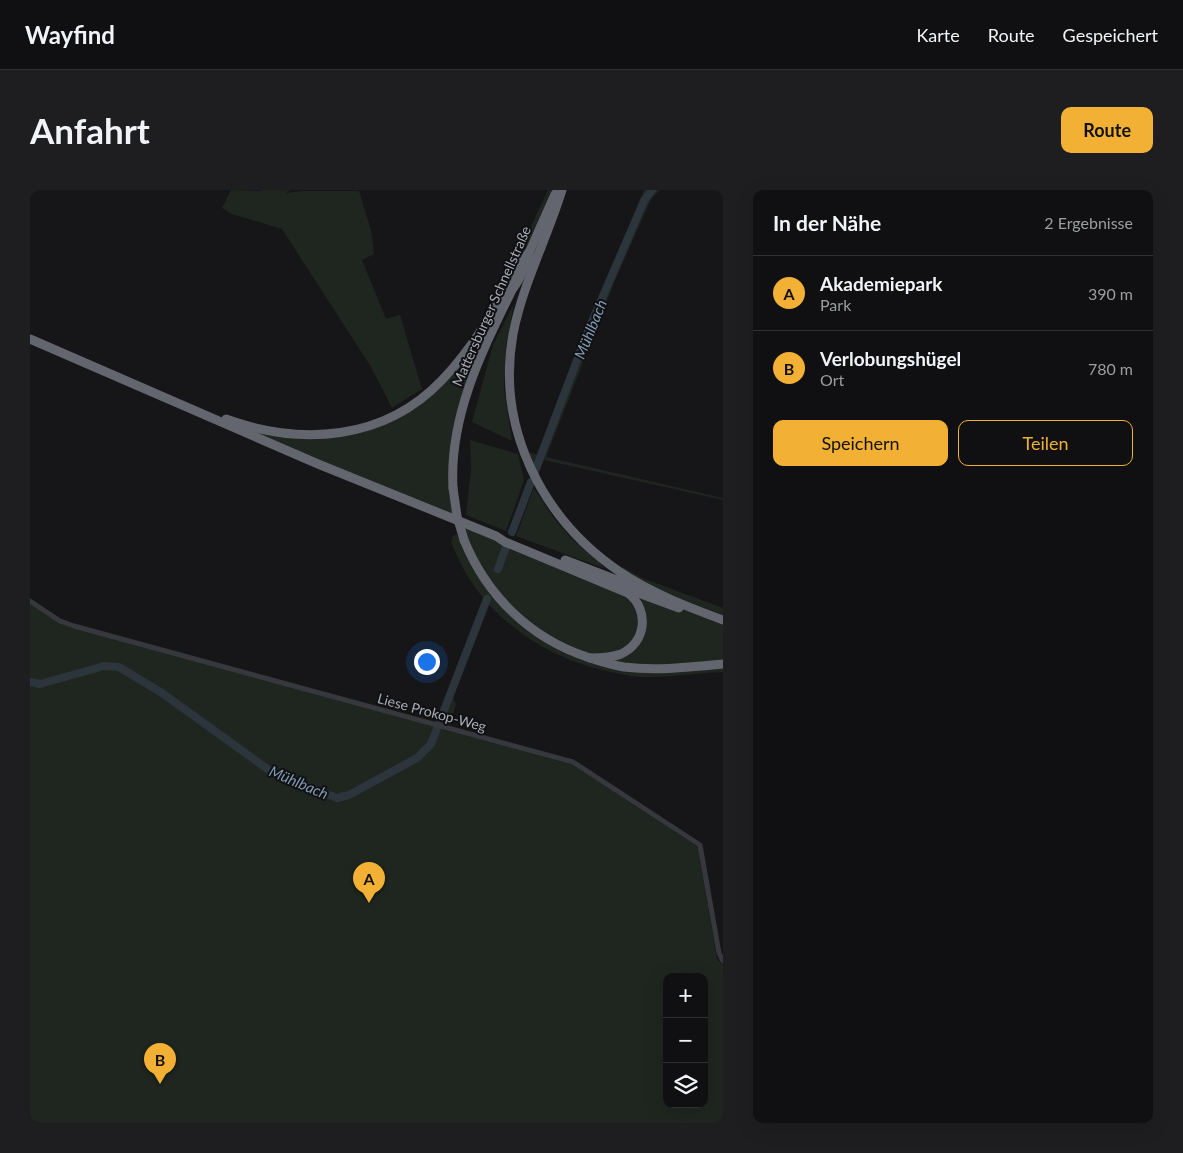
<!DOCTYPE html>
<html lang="de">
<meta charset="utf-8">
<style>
:root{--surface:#101012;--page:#1e1e20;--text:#f1f3f6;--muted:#9c9d9f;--line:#303032;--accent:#f2b134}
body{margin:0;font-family:Lato,sans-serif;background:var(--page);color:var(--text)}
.controls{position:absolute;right:15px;bottom:15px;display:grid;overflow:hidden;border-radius:10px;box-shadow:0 5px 20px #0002}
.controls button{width:45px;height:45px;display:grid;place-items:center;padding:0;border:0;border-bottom:1px solid var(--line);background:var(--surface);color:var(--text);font:25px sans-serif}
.you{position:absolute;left:396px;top:471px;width:18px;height:18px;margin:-12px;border:4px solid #fff;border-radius:50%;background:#1a73e8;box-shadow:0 0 0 8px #1a73e833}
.badge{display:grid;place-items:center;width:32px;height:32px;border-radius:50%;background:var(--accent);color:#111;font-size:16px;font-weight:700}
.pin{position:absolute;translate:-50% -41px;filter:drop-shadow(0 1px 2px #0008)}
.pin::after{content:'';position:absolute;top:26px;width:18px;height:15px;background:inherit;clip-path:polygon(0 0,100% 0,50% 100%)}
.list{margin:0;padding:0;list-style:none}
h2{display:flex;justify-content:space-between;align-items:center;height:65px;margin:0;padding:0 20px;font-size:21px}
h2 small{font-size:16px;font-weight:400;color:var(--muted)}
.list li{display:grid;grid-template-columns:32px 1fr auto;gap:15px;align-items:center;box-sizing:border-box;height:75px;padding:0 20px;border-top:1px solid var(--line)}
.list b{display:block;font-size:19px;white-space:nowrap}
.list p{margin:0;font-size:16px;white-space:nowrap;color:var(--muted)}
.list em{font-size:16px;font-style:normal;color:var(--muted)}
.actions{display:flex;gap:10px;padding:15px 20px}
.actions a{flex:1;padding:11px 0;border:1px solid var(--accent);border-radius:10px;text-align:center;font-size:18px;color:var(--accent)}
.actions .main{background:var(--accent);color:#111}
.icon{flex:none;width:28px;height:28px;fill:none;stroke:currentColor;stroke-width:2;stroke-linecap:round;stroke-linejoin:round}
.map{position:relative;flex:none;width:693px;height:933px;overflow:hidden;border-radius:10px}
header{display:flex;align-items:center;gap:30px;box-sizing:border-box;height:70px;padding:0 25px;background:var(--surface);border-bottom:1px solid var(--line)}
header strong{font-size:24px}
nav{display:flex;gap:28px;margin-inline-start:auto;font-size:18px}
.intro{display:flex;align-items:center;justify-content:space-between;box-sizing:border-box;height:120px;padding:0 30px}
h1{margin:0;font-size:35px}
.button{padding:12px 22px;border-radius:10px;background:var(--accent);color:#111;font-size:18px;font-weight:700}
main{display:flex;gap:30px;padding:0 30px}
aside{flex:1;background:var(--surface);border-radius:10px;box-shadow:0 5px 20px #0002}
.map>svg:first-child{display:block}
</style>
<header>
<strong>Wayfind</strong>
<nav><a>Karte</a><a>Route</a><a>Gespeichert</a></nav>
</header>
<div class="intro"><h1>Anfahrt</h1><a class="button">Route</a></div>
<main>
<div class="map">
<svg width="693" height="933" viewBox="0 0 693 933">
<rect width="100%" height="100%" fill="#161618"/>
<!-- green -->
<g fill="#1e261f" fill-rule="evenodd">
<polygon points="201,0 230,1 232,0 260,0 256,3 273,1 329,1 341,40 344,64 332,70 356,129 370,125 392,199 362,218 341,177 252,39 202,24 192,18"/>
<path d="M518 0H521C506 39 488 79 463 112L490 60Z"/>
<polygon points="614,0 630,0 621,9 586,88 516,267 693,308 693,310 514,270 508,285 498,262 508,265 569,109"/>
<polygon points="484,114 476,155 474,198 482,251 442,232 463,155"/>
<polygon points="460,125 467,130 445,180 419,299 424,330 218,244 220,237 298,245 367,225 411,191"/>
<polygon points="440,250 488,264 494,290 476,341 436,325 441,279"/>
<polygon points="504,298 523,327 540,347 576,379 486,346"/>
<polygon points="433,333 693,435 693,474 620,478 541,462 489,429 444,372"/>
<path d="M427 344C451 403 496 455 559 472 573 476 589 478 604 480L606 483H615L693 477V482C665 483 637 488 609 487 598 486 587 483 576 481 518 468 463 432 434 380 429 371 425 361 421 352L423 346Z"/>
<polygon points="593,377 612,388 693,418 693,425 628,400 591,380"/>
<path d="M0 413 34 435 544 575 668 657 687 769 693 775V933H0ZM637 787H674V914H637Z"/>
<polygon points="419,505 422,506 426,514 420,535 407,532 415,507"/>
</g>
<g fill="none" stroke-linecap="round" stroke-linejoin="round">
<!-- river -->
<g stroke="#2c353c" stroke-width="8">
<polyline points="505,281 560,136 614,11 622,0"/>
<polyline points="482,342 501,292"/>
<polyline points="468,379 476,357"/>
<polyline points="0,492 10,494 74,476 89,477 132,503 243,583 307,608 319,605 387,568 401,554 457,409"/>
</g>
<!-- street -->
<polyline stroke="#37383d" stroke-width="5" points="0,411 30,431 44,436 543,572 670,655 689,763 693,771"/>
<!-- highway -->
<g stroke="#63666e" stroke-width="9">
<path d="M532 0C517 49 493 93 483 144 466 238 512 329 590 382 621 403 658 417 693 430"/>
<polyline points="498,65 525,4"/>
<polyline points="482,100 488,91 500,67"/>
<path d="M0 149 288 274 466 346 475 352 598 403C620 420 616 453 591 464 581 468 570 468 560 468"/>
<path d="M196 229C271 256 354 251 412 190 445 156 469 112 492 71L500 61"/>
<path d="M423 298C419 227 451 163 481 102"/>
<path d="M434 350C457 406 500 448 557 467 569 471 581 475 594 477 627 481 660 477 693 474"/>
<polyline points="535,370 610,399"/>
<polyline points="603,401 649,418"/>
</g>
<!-- highway-bridge -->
<polyline stroke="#63666e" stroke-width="9" points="423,298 427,326 434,350"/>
</g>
<g text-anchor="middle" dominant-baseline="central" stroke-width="4" stroke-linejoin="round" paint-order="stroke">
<!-- street labels -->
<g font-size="14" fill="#a8adb8" stroke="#111113">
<text transform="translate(461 116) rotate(-66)">Mattersburger Schnellstraße</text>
<text transform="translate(402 522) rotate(15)">Liese Prokop-Weg</text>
</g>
<!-- water labels -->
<g font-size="15" font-style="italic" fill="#7f9bb3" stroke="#111113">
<text transform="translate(560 139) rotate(-68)">Mühlbach</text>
<text transform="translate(269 592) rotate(23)">Mühlbach</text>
</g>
</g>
</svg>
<div class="controls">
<button>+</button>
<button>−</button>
<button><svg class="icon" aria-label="layers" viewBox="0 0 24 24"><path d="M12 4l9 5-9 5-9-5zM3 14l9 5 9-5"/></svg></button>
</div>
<div class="you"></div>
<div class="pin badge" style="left:339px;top:713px">A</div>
<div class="pin badge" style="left:130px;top:894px">B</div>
</div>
<aside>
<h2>In der Nähe<small>2 Ergebnisse</small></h2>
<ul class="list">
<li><span class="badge">A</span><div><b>Akademiepark</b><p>Park</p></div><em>390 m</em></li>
<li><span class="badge">B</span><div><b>Verlobungshügel</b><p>Ort</p></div><em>780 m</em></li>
</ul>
<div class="actions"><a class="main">Speichern</a><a>Teilen</a></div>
</aside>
</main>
